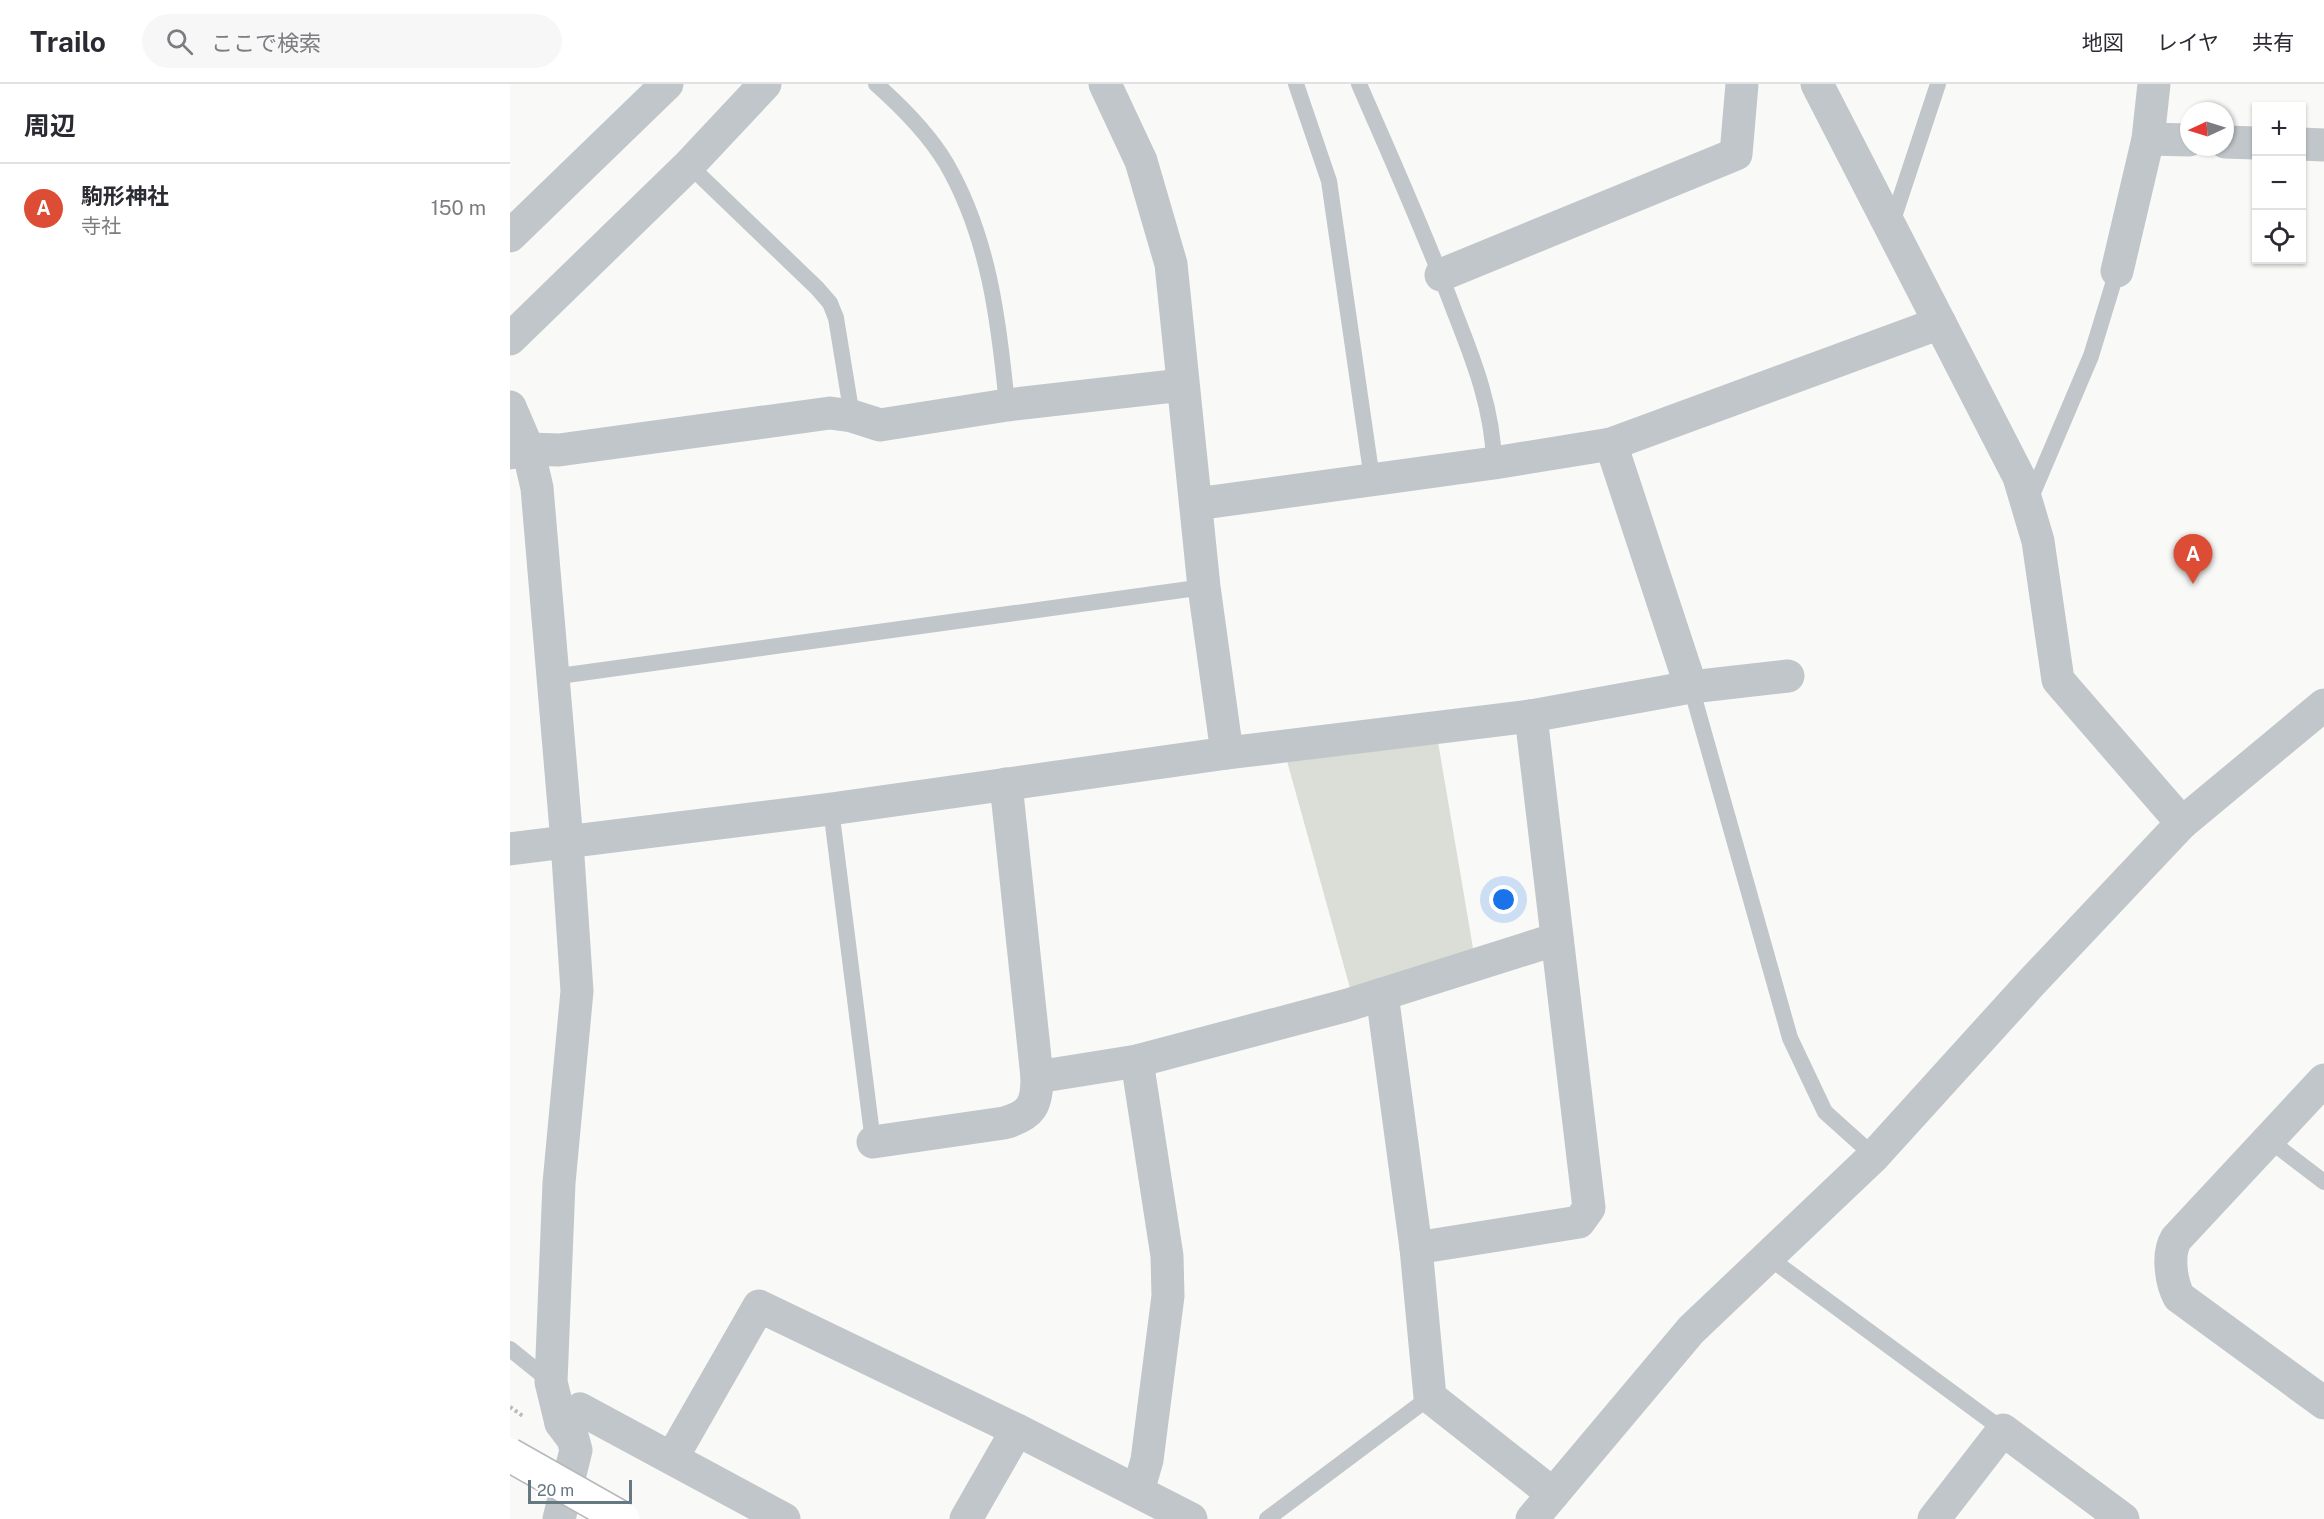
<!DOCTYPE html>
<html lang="ja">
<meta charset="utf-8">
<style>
:root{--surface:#fff;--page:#f7f7f7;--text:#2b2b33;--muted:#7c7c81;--line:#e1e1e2;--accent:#dd4c34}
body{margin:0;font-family:"Public Sans","Noto Sans JP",sans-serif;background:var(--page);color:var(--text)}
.controls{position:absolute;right:18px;top:18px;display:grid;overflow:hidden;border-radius:0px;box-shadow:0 2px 4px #0004}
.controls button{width:54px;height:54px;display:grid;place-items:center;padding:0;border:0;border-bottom:2px solid var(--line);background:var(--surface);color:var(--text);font:30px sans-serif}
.compass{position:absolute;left:1670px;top:18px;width:54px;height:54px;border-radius:50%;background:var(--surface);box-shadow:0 2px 4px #0004;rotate:266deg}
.scale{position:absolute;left:18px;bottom:15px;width:104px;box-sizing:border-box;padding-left:6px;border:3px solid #667881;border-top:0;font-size:16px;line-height:21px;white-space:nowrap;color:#667881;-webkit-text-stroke:4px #fff;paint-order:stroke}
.you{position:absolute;left:994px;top:816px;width:21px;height:21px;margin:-15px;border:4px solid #fff;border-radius:50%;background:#1a73e8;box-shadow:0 0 0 9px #1a73e833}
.badge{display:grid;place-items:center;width:39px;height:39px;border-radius:50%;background:var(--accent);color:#fff;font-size:20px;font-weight:700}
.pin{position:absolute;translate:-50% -50px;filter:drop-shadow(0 2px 3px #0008)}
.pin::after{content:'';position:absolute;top:32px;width:21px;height:18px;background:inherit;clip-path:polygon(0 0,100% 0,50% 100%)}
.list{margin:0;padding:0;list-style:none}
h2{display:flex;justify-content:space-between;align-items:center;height:78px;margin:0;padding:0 24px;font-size:26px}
h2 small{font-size:20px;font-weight:400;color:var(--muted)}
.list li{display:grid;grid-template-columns:39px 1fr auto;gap:18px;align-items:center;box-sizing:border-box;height:90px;padding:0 24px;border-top:2px solid var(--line)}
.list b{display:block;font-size:22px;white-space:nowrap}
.list p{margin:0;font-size:20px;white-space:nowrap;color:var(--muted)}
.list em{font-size:20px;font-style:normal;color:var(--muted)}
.icon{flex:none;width:33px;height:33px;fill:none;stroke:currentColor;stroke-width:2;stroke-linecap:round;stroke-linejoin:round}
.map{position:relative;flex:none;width:1814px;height:1435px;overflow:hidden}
header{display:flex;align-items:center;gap:36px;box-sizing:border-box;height:84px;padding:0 30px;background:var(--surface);border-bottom:2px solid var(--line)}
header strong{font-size:28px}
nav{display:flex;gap:33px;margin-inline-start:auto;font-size:21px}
.search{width:420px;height:54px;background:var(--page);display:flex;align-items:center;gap:15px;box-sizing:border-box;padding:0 21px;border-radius:33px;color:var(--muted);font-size:22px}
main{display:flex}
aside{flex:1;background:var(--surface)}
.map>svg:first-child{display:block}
</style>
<header>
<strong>Trailo</strong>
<div class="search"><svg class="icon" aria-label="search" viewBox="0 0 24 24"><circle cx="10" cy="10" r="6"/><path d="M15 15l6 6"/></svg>ここで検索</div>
<nav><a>地図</a><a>レイヤ</a><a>共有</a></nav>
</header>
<main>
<aside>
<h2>周辺<small></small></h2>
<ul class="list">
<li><span class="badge">A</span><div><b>駒形神社</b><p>寺社</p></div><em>150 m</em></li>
</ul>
</aside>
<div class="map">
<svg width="1814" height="1435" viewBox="0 0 1814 1435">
<rect width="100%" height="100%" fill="#f9f9f7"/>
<!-- green -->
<polygon fill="#daded7" points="928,658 964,870 840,904 777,677"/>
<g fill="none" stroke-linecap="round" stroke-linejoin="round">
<!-- path -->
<polyline stroke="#b9bdbf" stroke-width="4" stroke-dasharray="3 3" stroke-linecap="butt" points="0,1323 14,1333"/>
<!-- service -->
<g stroke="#c0c6c9" stroke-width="16">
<path d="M366 0C392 23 418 49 436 79 479 153 489 238 497 321"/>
<polyline points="786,0 819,97 862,395"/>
<path d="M849 0C882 76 916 151 945 229 964 277 983 326 984 379"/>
<polyline points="179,81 307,204 320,219 326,234 342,332"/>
<polyline points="1381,142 1428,0"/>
<polyline points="1519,418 1581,272 1607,187"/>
<polyline points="42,593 694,503"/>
<polyline points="1181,603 1280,954 1315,1028 1364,1072"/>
<polyline points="321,725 363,1058"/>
<polyline points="1759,1056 1814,1098"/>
<polyline points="1258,1173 1493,1346"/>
<polyline points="0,1265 41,1298"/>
<polyline points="757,1435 920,1313"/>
</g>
<!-- minor -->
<g stroke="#c0c6c9" stroke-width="33">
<polyline points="1307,0 1509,393 1528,457 1548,596 1672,739"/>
<polyline points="1638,55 1679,56"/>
<polyline points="1715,58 1746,59"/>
<polyline points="1792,60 1814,61"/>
<polyline points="0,152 157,0"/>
<polyline points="1607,187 1638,55 1644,0"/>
<polyline points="931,191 1226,70 1232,0"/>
<polyline points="0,255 179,81 255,0"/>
<polyline points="0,323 18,365 27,404 57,758 67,907 49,1099 41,1298 51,1339 63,1355 66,1366 49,1435"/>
<polyline points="1101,360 1181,603"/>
<polyline points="0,369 18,365 49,366 320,329 342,332 370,341 497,321 672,301"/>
<polyline points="686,420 984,379 1101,360 1430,239"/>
<polyline points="0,765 321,725 717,669 1021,632 1181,603 1278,592"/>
<polyline points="872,910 906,1164 920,1313 1043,1410"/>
<polyline points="627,977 657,1172 658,1212 637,1376 628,1407"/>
<polyline points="527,993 627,977 838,921 1047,855"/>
<path d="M1814 996 1666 1155C1657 1170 1661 1198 1669 1213L1814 1319"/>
<path d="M363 1058 494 1039C522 1031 527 1021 527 993L496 700"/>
<polyline points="906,1164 1069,1138 1079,1124 1021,632"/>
<polyline points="51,1339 70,1325 274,1435"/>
<polyline points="162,1374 249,1222 507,1346"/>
<polyline points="456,1435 507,1346 681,1435"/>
<polyline points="1022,1435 1181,1246 1364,1072 1521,899 1672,739 1814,621"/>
<polyline points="1424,1435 1493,1346 1613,1435"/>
</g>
<!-- tertiary -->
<polyline stroke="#c0c6c9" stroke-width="33" points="595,0 631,77 661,180 694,503 717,669"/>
<defs>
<polyline id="motorway-bridge" points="0,1371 113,1435"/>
</defs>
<!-- motorway-bridge casing -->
<use href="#motorway-bridge" stroke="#b4b9bc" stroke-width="36" stroke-linecap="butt"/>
<!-- motorway-bridge -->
<use href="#motorway-bridge" stroke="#fff" stroke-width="33"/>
</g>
</svg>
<div class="controls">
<button>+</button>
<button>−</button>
<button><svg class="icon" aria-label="locate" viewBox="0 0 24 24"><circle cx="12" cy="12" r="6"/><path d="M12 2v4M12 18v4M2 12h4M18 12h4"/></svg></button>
</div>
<svg class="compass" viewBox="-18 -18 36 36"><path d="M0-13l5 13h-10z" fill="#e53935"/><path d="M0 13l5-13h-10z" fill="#7c7c81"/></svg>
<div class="scale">20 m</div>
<div class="you"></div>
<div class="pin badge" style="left:1683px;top:500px">A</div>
</div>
</main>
